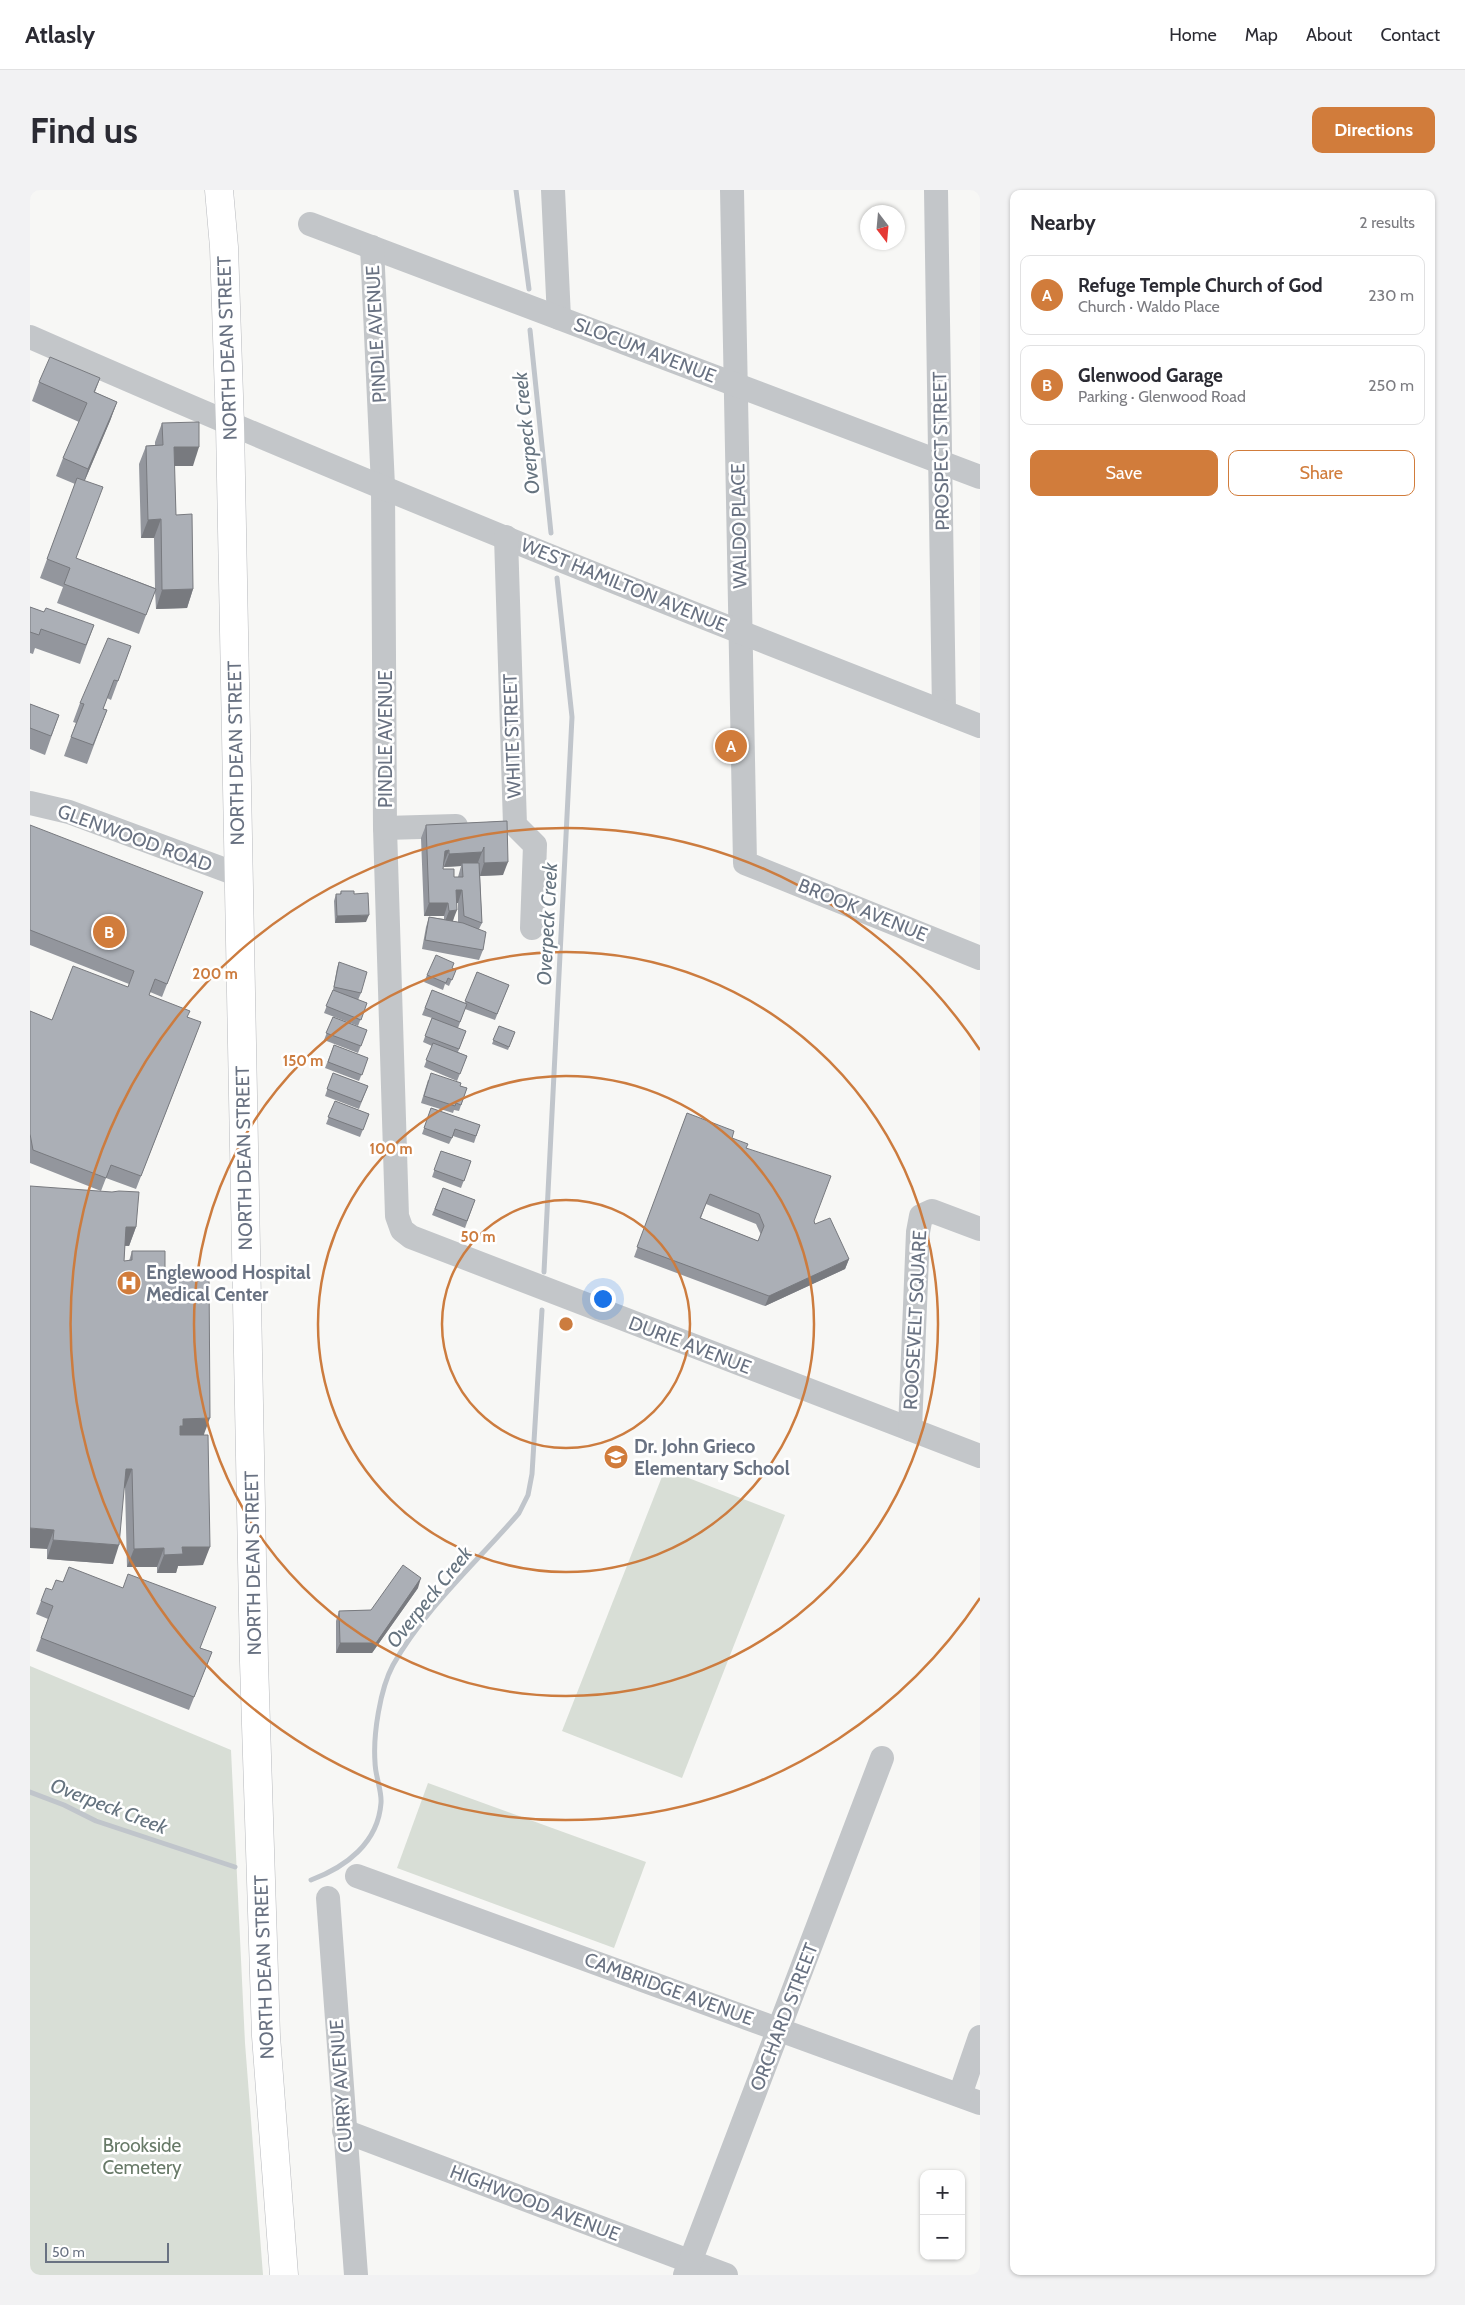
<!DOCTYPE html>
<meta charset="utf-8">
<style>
:root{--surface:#fff;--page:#f2f2f3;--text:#2b2b33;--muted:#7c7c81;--line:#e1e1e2;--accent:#d17c3b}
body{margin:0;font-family:Cabin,sans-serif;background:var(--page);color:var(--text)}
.controls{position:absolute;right:15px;bottom:15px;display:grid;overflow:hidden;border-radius:10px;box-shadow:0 1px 4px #0004}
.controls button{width:45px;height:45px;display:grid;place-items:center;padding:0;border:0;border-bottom:1px solid var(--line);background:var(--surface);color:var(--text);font:25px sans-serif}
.compass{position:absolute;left:830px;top:15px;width:45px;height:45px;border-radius:50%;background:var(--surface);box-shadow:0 1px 4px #0004;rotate:164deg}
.scale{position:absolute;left:15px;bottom:12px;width:124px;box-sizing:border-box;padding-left:5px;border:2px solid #697282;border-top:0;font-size:14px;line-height:18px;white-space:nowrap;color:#697282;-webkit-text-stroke:4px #fff;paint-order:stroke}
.you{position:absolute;left:572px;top:1108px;width:18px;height:18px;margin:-12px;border:4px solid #fff;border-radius:50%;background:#1a73e8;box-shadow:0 0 0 8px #1a73e833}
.badge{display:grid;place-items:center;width:32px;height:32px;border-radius:50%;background:var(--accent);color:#fff;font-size:16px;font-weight:700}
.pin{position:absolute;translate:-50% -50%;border:2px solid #fff;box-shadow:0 1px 5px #0006}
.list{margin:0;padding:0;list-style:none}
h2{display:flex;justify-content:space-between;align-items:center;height:65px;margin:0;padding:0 20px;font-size:21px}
h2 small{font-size:16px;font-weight:400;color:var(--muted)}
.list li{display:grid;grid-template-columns:32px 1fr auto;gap:15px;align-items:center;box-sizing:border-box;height:80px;margin:0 10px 10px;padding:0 10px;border:1px solid var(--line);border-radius:10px}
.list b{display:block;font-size:19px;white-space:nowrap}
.list p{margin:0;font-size:16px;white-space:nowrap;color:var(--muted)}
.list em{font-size:16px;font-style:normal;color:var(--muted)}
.actions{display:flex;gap:10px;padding:15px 20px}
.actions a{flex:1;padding:11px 0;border:1px solid var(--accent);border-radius:10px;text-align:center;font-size:18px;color:var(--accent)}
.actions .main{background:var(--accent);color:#fff}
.map{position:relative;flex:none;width:950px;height:2085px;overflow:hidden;border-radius:10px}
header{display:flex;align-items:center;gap:30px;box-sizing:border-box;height:70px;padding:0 25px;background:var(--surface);border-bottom:1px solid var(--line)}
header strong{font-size:24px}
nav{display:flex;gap:28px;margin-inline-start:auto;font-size:18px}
.intro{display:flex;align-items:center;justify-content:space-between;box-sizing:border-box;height:120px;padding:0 30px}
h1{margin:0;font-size:35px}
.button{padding:12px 22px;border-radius:10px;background:var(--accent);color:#fff;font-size:18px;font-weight:700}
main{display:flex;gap:30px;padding:0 30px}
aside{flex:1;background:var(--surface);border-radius:10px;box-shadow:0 1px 4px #0004}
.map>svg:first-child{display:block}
</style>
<header>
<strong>Atlasly</strong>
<nav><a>Home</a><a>Map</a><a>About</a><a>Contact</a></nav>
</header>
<div class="intro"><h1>Find us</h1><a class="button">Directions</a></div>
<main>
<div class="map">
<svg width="950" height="2085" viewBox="0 0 950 2085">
<rect width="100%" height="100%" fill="#f7f7f5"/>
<!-- green -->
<g fill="#d8ded6">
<polygon points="635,1279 755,1325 652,1588 532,1541"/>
<polygon points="0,1476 201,1560 215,1853 233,2085 0,2085"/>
<polygon points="398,1593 616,1672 584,1758 367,1678"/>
</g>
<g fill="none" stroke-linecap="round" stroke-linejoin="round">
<!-- stream -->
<g stroke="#c0c5cb" stroke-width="5">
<polyline points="486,0 499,99"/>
<polyline points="500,140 521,343"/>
<polyline points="514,1082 542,527 527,388"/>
<polyline points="0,1602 34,1615 66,1631 205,1677"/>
<path d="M281 1690C316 1677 348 1653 351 1613 352 1600 345 1586 345 1572 343 1545 350 1499 363 1475 395 1418 447 1372 489 1323L498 1305 502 1284 512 1120"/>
</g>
<defs>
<polyline id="major" points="189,0 194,57 200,235 224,1472 236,1846 254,2085"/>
</defs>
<!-- major casing -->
<use href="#major" stroke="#b7b9bd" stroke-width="29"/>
<!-- minor -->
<g stroke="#c3c6c9" stroke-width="24">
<polyline points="523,0 529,128"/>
<polyline points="702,0 715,673 950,768"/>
<polyline points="906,0 914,522"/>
<polyline points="280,34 950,287"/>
<polyline points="342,57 353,296 355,638 367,1026 372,1040 381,1047 950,1266"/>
<path d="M0 147C313 285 631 412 950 536"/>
<polyline points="476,347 485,635 505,655 502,738"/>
<polyline points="0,613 39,622 209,685"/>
<polyline points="355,638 426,636"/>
<polyline points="880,1239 888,1042 891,1026 902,1021 950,1039"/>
<polyline points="327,1686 950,1913"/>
<polyline points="298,1708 326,2085"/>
<polyline points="930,1905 950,1847"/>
<polyline points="314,1941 696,2085"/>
<polyline points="655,2085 852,1568"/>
</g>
<!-- major -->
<use href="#major" stroke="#fff" stroke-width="28"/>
</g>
<!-- wall -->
<g fill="#93969d" fill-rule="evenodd">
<polygon points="70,188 65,202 87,212 80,231 55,290 46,368 125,398 124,348 111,348 109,274 116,256 125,255 125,252 132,233 163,276 144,276 146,325 163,399 157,418 126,419 125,401 109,444 27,413 33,397 10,388 45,294 26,286 33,268 49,232 2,211 9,192"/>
<polygon points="0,417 14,422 64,435 50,474 5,458 3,464 0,463"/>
<polygon points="101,456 81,510 77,508 73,519 77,520 57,574 34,566 46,533 43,532 50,513"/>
<polygon points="0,514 29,525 15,565 0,559"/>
<path d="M477 631 473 685 450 686 452 733 449 739 453 760 449 770 392 759 396 737 399 727 414 729V726H394L391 648 396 635ZM414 673V677L431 676 428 687H424L413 679ZM426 713H428V732L423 731Z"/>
<polygon points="0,635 168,715 132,807 120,802 119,805 158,827 166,845 106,999 76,988 71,1001 0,973 0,821 22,830 98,797 99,794 0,755"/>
<polygon points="311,701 336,732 305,733 304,711 306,704 310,704"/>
<polygon points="309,772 331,803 328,810 337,813 328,836 294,823 303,800 307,778"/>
<polygon points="422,778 426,780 419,796 415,794 413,800 394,792 397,785"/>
<polygon points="447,782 479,795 465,830 435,819 428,838 436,841 428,862 437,866 427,891 394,877 402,856 393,852 402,828 392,825 402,800 435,813"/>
<polygon points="303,827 337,840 328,863 294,850"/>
<polygon points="469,836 485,842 478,860 462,854"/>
<polygon points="304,855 338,868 329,891 295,878"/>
<polygon points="303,883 338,896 329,919 295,906"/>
<polygon points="398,890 430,896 437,898 429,921 424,920 423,923 391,913"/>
<polygon points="305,911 339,924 330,947 296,934"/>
<polygon points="401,918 450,935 444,953 423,946 419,954 392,944"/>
<path d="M657 923 702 948 716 958 784 1031 785 1034 819 1069 815 1079 735 1116 604 1067ZM676 1014 726 1034 731 1045 728 1051 671 1028Z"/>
<polygon points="411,961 441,971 431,998 402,987"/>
<polygon points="0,996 106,1037 99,1056 95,1056 94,1071 99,1071 102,1061 135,1084 174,1245 173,1375 148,1376 146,1383 127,1383 127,1377 97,1377 95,1298 94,1298 83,1374 17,1369 17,1359"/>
<polygon points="413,998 445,1010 435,1038 402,1025"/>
<polygon points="388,1398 342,1463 306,1463 306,1431 309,1421 341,1420"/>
<polygon points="11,1411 170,1458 182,1462 159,1520 6,1461 18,1429 6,1424"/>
</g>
<!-- shaded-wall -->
<g fill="#787a7f">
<polygon points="87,212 80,231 52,297 58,279"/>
<polygon points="144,257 169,257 163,276 137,276"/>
<polygon points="131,329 124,348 111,348 118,330"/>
<polygon points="163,399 157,418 126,419 132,400"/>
<polygon points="419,660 414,673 410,674 415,661"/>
<polygon points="452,662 447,675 432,673 431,676 414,677 419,664"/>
<polygon points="478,672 473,685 450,686 454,673"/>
<polygon points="426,700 432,700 428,713 421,714"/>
<polygon points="399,713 418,713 414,726 394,726"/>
<polygon points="427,720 422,733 414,734 419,721"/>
<polygon points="339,725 336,732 305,733 307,726"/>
<polygon points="96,1037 106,1037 99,1056 89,1055"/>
<polygon points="819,1069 815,1079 735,1116 739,1106"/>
<polygon points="180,1228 173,1247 143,1255 153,1229"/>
<polygon points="96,1279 102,1279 95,1298 89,1298"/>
<polygon points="0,1338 24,1340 17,1359 0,1358"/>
<polygon points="23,1350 89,1355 83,1374 17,1369"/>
<polygon points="152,1357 180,1357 173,1375 148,1376 146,1383 127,1383 134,1365"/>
<polygon points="134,1358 127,1377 97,1377 104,1359"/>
<polygon points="391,1388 388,1398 342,1463 306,1463 310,1453"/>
</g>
<!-- building -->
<g fill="#abafb6" stroke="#787a7f" fill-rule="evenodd">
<polygon points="20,167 70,188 64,202 87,212 58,279 33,268 57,213 9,192"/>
<polygon points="169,232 169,257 144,257 146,325 162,324 163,399 132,400 131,329 118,330 116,256 133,255 132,233"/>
<polygon points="47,288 73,297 46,368 126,399 116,425 34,394 40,378 17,369"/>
<polygon points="0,417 14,422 16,418 64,435 56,455 11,439 9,445 0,442"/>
<polygon points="78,448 101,456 88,491 84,490 73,519 77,520 63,555 41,547 54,514 50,513"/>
<polygon points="0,514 29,525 21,546 0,538"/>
<polygon points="477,631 478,672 454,673 454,657 452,662 419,664 419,660 415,661 413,679 424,679 424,687 433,687 432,673 449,673 452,733 434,726 432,700 426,700 427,720 419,721 418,713 399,713 396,635"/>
<polygon points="0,635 173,702 137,794 125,789 119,805 160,821 157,827 171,832 111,986 81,975 76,988 3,960 0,944 0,821 22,830 43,776 98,797 104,781 0,740"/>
<polygon points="311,701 324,701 324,704 338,703 339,725 307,726 306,704 311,704"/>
<polygon points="399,727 433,733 456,742 453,760 395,750"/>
<polygon points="406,765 424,773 422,778 426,780 422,790 418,788 416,793 397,785"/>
<polygon points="309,772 337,782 331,803 304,797"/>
<polygon points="447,782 479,795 467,824 435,811"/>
<polygon points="303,800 337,813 331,830 296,816"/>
<polygon points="402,800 437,814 430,832 395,818"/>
<polygon points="303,827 337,840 331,856 296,843"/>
<polygon points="402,828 436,841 429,859 395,846"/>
<polygon points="469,836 485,842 479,857 463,850"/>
<polygon points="403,853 437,866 430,884 396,870"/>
<polygon points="304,855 338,868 332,885 298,872"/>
<polygon points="303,883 338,896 331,912 297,899"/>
<polygon points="401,883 431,893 430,896 437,898 431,915 426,913 425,916 394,906"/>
<polygon points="305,911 339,924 333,940 298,927"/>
<polygon points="401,918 450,935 446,946 425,939 422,948 394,938"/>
<path d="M657 923 704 941 702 948 718 954 716 958 801 986 784 1031 785 1034 800 1028 819 1069 739 1106 607 1057ZM680 1004 729 1024 734 1036 728 1051 670 1028Z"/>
<polygon points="411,961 441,971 434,991 404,980"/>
<polygon points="0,996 82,1002 89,1001 109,1002 106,1037 96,1037 94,1071 102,1070 102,1061 135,1061 135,1084 179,1083 180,1228 153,1229 153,1236 150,1236 150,1245 178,1245 180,1357 152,1357 153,1364 134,1365 134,1358 104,1359 102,1279 96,1279 89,1355 23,1350 24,1340 0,1338"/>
<polygon points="413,998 445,1010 437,1031 405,1019"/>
<polygon points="373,1375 391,1388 346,1453 310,1453 309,1421 341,1420"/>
<polygon points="39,1377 93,1398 98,1384 186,1417 170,1458 182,1462 164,1507 11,1448 23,1416 11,1411 16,1398 22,1400 26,1390 33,1392"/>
</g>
<!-- distance rings -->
<g fill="none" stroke="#cc7c3f" stroke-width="2.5">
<circle cx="536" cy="1134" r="124"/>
<circle cx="536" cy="1134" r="248"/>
<circle cx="536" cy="1134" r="372"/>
<path d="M950 1408A496 496 0 1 1 950 860"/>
</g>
<!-- icons -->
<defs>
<symbol id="hospital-disc" viewBox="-11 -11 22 22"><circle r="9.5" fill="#d17c3b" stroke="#fff"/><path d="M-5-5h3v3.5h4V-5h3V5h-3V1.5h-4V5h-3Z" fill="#fff"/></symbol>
<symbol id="school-disc" viewBox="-11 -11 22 22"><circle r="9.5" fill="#d17c3b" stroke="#fff"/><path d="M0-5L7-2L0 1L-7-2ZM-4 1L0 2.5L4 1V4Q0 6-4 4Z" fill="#fff"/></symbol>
</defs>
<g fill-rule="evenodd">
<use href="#hospital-disc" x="85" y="1079" width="28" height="28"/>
<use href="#school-disc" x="572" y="1253" width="28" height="28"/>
</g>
<g text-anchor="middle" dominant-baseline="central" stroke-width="5" stroke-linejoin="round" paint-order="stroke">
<!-- street labels -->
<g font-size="19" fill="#697282" stroke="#fff">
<text transform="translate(346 144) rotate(-93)">PINDLE AVENUE</text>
<text transform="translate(197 158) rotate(-92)">NORTH DEAN STREET</text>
<text transform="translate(615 160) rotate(21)">SLOCUM AVENUE</text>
<text transform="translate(911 261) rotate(-91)">PROSPECT STREET</text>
<text transform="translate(709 336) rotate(-91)">WALDO PLACE</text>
<text transform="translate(594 395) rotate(22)">WEST HAMILTON AVENUE</text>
<text transform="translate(482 546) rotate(-92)">WHITE STREET</text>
<text transform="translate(355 549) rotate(-90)">PINDLE AVENUE</text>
<text transform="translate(206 563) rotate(-91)">NORTH DEAN STREET</text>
<text transform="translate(105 648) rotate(20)">GLENWOOD ROAD</text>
<text transform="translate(833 720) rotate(22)">BROOK AVENUE</text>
<text transform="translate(214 968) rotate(-91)">NORTH DEAN STREET</text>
<text transform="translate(885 1130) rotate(-87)">ROOSEVELT SQUARE</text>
<text transform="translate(660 1155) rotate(21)">DURIE AVENUE</text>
<text transform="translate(223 1373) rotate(-91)">NORTH DEAN STREET</text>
<text transform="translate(234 1777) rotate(-92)">NORTH DEAN STREET</text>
<text transform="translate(639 1799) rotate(20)">CAMBRIDGE AVENUE</text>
<text transform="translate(754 1827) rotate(-69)">ORCHARD STREET</text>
<text transform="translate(311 1896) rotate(-94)">CURRY AVENUE</text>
<text transform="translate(505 2013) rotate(21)">HIGHWOOD AVENUE</text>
</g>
<!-- poi labels -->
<g font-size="19" font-weight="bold" fill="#697282" stroke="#fff" text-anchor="start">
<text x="116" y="1082">Englewood Hospital<tspan x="116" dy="22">Medical Center</tspan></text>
<text x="604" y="1256">Dr. John Grieco<tspan x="604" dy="22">Elementary School</tspan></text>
</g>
<!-- park labels -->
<g font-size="19" fill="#687a68" stroke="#fff">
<text x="112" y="1955">Brookside<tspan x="112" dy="22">Cemetery</tspan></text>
</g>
<!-- water labels -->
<g font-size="20" font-style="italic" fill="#65737f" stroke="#fff">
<text transform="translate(496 243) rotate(-96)">Overpeck Creek</text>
<text transform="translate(517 734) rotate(-87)">Overpeck Creek</text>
<text transform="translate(399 1407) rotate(-51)">Overpeck Creek</text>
<text transform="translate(79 1616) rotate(21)">Overpeck Creek</text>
</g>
</g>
<circle cx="536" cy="1134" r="8" fill="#cc7c3f" stroke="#fff" stroke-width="2.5"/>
<g font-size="15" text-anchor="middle" font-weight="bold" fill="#cc7c3f" stroke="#fff" stroke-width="5" stroke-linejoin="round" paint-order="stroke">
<text x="185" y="789">200 m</text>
<text x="273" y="876">150 m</text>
<text x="361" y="964">100 m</text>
<text x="448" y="1052">50 m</text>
</g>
</svg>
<div class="controls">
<button>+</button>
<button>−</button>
</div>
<svg class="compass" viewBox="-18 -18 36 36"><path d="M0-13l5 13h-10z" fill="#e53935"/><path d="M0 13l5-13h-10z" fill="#7c7c81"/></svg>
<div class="scale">50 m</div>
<div class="you"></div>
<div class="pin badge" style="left:701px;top:556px">A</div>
<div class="pin badge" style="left:79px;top:742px">B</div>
</div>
<aside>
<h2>Nearby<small>2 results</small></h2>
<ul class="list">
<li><span class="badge">A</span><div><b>Refuge Temple Church of God</b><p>Church · Waldo Place</p></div><em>230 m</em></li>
<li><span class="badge">B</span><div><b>Glenwood Garage</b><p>Parking · Glenwood Road</p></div><em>250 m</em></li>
</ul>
<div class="actions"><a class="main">Save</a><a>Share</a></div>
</aside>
</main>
